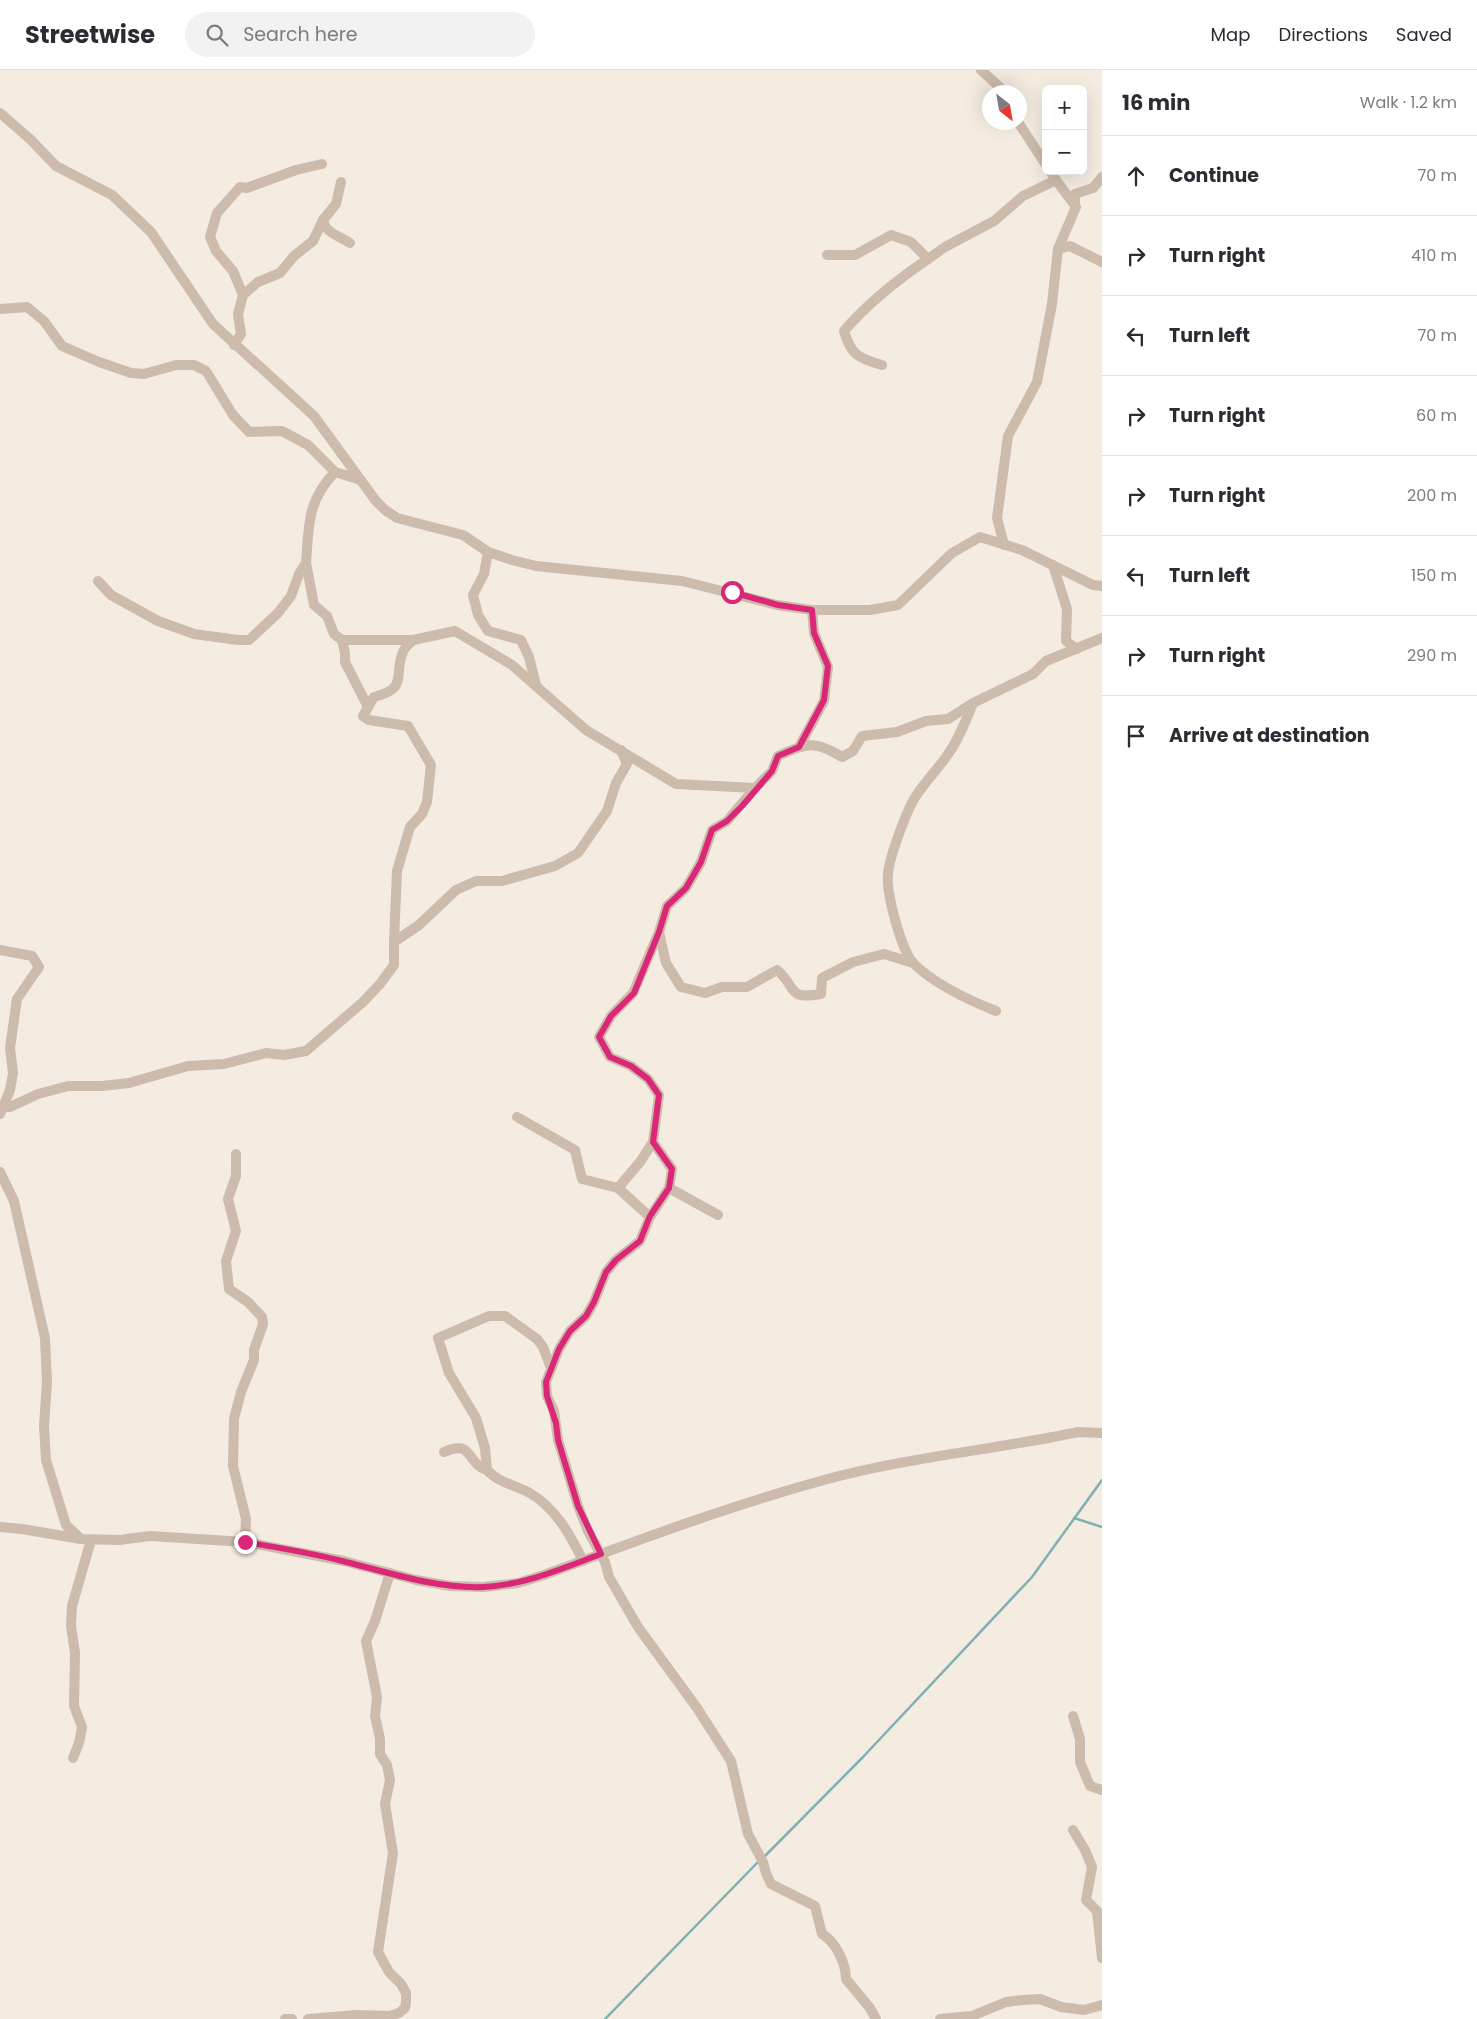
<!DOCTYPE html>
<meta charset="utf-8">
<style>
:root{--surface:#fff;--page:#f2f2f3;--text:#2b2b33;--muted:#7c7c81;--line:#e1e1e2}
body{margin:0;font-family:Poppins,sans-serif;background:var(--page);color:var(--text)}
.controls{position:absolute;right:15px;top:15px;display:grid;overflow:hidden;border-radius:8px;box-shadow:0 5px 20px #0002}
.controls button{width:45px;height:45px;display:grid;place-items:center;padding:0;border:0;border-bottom:1px solid var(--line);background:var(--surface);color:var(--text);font:25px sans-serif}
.compass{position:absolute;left:982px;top:15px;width:45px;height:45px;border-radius:50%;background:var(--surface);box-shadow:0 5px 20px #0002;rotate:149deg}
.stop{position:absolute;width:15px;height:15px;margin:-11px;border:4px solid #db2777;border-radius:50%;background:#fff}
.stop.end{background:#db2777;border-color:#fff;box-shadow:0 1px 5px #0008}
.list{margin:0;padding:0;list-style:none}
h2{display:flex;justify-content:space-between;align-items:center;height:65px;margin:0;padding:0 20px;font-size:21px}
h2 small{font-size:16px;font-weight:400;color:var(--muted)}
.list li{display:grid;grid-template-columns:32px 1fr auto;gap:15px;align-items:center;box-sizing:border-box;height:80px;padding:0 20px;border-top:1px solid var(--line)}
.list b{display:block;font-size:19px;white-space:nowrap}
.list em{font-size:16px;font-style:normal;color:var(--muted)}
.icon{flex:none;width:28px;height:28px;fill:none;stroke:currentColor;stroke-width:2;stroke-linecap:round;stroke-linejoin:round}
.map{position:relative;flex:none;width:1102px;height:1949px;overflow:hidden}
header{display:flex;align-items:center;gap:30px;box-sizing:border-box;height:70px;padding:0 25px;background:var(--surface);border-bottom:1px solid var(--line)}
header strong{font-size:24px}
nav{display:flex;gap:28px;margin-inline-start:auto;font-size:18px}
.search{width:350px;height:45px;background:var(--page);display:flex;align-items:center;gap:12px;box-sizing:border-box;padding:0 18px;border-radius:28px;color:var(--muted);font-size:19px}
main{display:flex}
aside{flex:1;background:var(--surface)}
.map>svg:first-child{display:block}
</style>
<header>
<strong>Streetwise</strong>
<div class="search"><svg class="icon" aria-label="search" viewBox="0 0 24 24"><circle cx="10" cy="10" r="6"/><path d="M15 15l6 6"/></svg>Search here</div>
<nav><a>Map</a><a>Directions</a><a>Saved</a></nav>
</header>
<main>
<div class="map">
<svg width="1102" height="1949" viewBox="0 0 1102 1949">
<rect width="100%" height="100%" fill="#f4ebe1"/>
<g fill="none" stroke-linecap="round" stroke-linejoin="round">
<!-- stream -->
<g stroke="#7fb0b2" stroke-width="2.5">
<polyline points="1074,1448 1102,1457"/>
<polyline points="763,1788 863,1687 1032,1507 1102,1410"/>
<polyline points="605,1949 759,1791"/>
</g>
<!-- minor -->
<g stroke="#cdbbac" stroke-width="10">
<polyline points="981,0 1005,22"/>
<polyline points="0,43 30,69 56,96 112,125 151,162 213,254 314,346 376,431 385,440 397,448 463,465 488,482 512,490 536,496 682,511 777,535 812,540 870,540 898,535 952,483 980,467 1022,480 1093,515 1102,516"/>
<polyline points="1018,52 1046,95"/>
<polyline points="1050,101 1056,110"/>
<polyline points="1075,136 1075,124 1093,118 1102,107"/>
<path d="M323 150C325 163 340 166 350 173"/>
<polyline points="1058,179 1070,176 1102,192"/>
<polyline points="827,185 855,185 891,165 911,172 928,189 945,177 994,151 1023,126 1056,110 1076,137 1058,179 1052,234 1037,312 1008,366 997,448 1004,475"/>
<polyline points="243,225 233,201 216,181 210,167 217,143 240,117 247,118 296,100 322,94"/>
<polyline points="0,239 27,237 44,251 62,276 99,292 131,303 144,304 176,295 194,295 206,301 233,345 249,362 282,361 308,375 335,402 361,410"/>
<polyline points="234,275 241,264 238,244 243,225 258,212 280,203 294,186 313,171 323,150 336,134 341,112"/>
<path d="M882 295C858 288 851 285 844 261 868 233 897 210 928 189"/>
<polyline points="488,482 484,504 473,525 478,545 488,561 521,570 529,587 536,615"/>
<path d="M306 493C309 455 307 431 335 402"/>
<polyline points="1053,495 1067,539 1066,571 1077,579"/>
<polyline points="98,511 111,525 158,551 194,564 238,570 249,570 278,543 291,526 299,504 306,493 314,535 327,546 334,564 342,570 413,570 455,561 512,595 586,660 676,714 755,718 727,751 712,760 701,792 686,818 667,836 659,862 633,923 611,946 599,967 610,987 631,996 648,1009 659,1025 653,1072 672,1099 669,1118 718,1145"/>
<polyline points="342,570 345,583 345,592 368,637"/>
<path d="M973 633C966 651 958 671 946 687 937 700 925 712 916 726 907 739 889 788 888 804 886 823 901 880 914 894 936 915 968 930 996 941"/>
<polyline points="799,677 824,631 828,597 814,563 812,540"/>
<path d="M755 718 772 701 778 686C807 673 815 670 842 687L853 681 862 666 897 662 926 651 948 649 973 633 1033 604 1046 591 1102 568"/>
<path d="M659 862 666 893 681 917 705 923 722 917H747L777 900C798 918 786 930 821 924L822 908 853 892 884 884 913 893"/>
<path d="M394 872 397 801 410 757 422 744 427 732 431 695 408 656 369 650 363 646 374 627C409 618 393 606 403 582 404 578 410 573 413 570"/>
<polyline points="0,880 32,886 39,897 17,929 10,978 13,1003 10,1020 3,1037"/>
<polyline points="0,1044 3,1037 10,1037 38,1024 68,1016 102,1016 129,1013 188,996 224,994 266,983 284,985 306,981 363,932 380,914 394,895 394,872 419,855 456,820 476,811 502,811 555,796 578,783 607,741 616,713 627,694 621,680"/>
<polyline points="517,1047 575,1080 582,1109 618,1118 640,1092 653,1072"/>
<polyline points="236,1084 236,1106 228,1129 236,1161 226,1191 229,1219 248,1232 262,1247 263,1254 254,1280 254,1290 241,1322 234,1349 233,1396 246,1449 245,1472"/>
<polyline points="0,1102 14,1131 45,1268 47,1312 44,1356 46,1390 66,1455 81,1469"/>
<polyline points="618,1118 650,1147"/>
<path d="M669 1118 650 1147 640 1171 616 1190 606 1202 594 1232 586 1246 570 1261 559 1279 546 1312 547 1326 554 1341 558 1370 578 1436 588 1461 605 1492 609 1507 638 1557 697 1638 731 1691 748 1764 763 1792 766 1803 771 1814 815 1836 822 1864C835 1871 846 1893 846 1909L870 1938 876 1949"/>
<path d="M551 1298 543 1277 537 1269 505 1246H489L438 1268 449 1303 476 1348 485 1378 487 1400C498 1412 514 1415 528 1422 555 1437 570 1464 583 1491"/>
<path d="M444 1382C474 1369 465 1393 487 1400"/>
<path d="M0 1457 22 1459 81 1469 119 1470 150 1466 245 1472 344 1491 416 1510 450 1516 484 1517 518 1513 544 1505C636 1471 729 1436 824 1410 907 1387 994 1380 1078 1362L1102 1363"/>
<polyline points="1073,1646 1080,1669 1080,1692 1090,1716 1102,1720"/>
<polyline points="73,1688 79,1673 82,1657 74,1636 75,1583 71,1556 72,1536 91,1470"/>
<polyline points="1073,1760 1085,1780 1092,1797 1086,1830 1097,1841 1102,1888"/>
<polyline points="285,1949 292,1949"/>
<polyline points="308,1949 357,1945 390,1946 399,1943 405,1938 406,1932 406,1923 401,1914 389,1902 378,1882 393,1783 385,1734 390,1710 387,1695 380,1684 380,1669 375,1646 377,1627 366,1571 375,1551 390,1503"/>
<polyline points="940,1949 972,1946 1006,1932 1023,1930 1040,1929 1061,1937 1084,1940 1102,1935"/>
</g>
</g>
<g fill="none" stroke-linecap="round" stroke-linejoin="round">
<!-- route -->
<path stroke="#db2777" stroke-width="6" d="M245 1472C279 1478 313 1483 346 1492 391 1503 437 1519 484 1517 525 1515 563 1498 601 1484L578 1436 558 1370 556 1353 547 1326 546 1312 559 1279 570 1261 586 1246 594 1232 606 1202 616 1190 640 1171 650 1146 669 1118 672 1099 653 1072 659 1025 648 1009 631 996 610 987 599 967 611 946 634 923 659 862 667 836 686 818 701 792 712 760 727 751 742 736 772 701 778 686 799 677 824 630 828 596 814 563 812 540 778 535 732 522"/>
</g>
</svg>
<div class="controls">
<button>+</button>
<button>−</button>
</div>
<svg class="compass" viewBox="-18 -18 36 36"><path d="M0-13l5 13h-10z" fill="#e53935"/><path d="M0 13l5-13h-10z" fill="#7c7c81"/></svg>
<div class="stop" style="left:732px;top:522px"></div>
<div class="stop end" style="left:245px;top:1472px"></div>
</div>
<aside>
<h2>16 min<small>Walk · 1.2 km</small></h2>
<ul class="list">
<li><svg class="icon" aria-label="ahead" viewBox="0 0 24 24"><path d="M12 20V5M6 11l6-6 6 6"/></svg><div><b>Continue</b></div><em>70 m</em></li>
<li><svg class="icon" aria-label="right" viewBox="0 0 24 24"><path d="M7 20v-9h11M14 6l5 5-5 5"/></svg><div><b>Turn right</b></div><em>410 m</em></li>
<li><svg class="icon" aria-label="left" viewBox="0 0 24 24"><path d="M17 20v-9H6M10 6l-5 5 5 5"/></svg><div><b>Turn left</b></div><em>70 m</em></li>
<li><svg class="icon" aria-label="right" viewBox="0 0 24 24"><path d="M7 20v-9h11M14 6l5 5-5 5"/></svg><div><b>Turn right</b></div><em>60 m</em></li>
<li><svg class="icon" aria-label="right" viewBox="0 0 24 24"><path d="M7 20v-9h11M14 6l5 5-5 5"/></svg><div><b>Turn right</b></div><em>200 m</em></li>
<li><svg class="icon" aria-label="left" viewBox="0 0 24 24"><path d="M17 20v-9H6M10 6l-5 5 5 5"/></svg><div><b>Turn left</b></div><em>150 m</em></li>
<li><svg class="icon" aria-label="right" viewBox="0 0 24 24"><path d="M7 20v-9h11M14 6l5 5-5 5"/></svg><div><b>Turn right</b></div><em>290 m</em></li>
<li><svg class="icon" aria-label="arrive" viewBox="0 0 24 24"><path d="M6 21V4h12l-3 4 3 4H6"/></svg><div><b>Arrive at destination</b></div></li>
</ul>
</aside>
</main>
